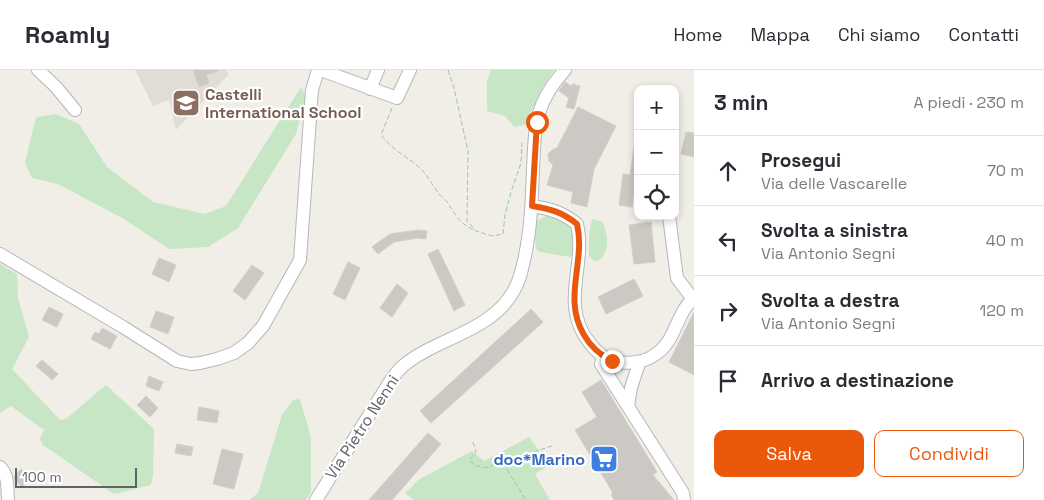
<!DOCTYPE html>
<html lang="it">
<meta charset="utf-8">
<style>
:root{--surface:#fff;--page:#f2f2f3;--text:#2b2b33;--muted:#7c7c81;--line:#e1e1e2;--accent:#ea580c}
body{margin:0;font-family:"Space Grotesk",sans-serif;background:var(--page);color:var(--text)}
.controls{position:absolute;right:15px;top:15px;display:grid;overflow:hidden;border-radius:10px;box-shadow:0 2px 8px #0003}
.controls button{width:45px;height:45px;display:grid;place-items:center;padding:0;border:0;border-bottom:1px solid var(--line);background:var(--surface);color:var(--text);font:25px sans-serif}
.scale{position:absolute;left:15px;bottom:12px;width:122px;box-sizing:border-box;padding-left:5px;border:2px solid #5f6267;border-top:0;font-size:14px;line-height:18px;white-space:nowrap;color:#5f6267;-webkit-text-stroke:4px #fff;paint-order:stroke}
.stop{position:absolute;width:15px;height:15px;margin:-11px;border:4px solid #ea580c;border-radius:50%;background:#fff}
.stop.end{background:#ea580c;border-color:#fff;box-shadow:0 1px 5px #0008}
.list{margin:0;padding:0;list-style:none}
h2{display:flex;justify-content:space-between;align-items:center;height:65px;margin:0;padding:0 20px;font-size:21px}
h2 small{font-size:16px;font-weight:400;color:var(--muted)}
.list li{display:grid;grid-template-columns:32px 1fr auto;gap:15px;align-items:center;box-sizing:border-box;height:70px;padding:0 20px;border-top:1px solid var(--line)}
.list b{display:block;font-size:19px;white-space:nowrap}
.list p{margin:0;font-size:16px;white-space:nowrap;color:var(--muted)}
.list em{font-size:16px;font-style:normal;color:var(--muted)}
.actions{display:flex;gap:10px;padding:15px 20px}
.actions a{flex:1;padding:11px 0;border:1px solid var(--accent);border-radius:10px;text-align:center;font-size:18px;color:var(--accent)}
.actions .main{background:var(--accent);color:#fff}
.icon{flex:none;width:28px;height:28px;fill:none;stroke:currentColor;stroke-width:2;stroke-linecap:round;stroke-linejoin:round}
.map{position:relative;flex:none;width:694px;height:430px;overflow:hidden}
header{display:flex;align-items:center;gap:30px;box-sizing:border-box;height:70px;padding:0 25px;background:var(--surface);border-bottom:1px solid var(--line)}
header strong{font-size:24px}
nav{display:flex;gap:28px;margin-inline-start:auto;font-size:18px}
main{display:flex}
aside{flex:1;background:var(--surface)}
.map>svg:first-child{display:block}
</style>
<header>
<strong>Roamly</strong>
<nav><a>Home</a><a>Mappa</a><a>Chi siamo</a><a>Contatti</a></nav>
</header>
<main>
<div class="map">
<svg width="694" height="430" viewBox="0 0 694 430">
<rect width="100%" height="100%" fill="#f0eee7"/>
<!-- education -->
<polygon fill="#e0ddd5" points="135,0 226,0 229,4 176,60 169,30 153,36"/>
<!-- green -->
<g fill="#c6e6c6">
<polygon points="491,0 554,0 542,18 525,55 514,57 505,46 487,41 487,11"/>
<polygon points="301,17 306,27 296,64 238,158 208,177 169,179 124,149 58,114 32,108 25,93 36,47 56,44 79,54 107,97 153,132 205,144 226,136"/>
<path d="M551 144 571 153 575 182 570 187 540 182 536 179C535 158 529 152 551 144Z"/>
<path d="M592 149 603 152C608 167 610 178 600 190L594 191 589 186V165Z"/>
<polygon points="0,194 17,204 18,228 29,267 12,299 60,350 66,349 106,315 154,359 153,405 151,415 114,424 43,375 40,369 44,360 11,336 0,343"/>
<polygon points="300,329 311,368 311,422 306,430 249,430 258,423 282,345 293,330"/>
<polygon points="529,367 550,395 535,404 550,430 414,430 405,423 418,410 472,381 484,391"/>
</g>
<!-- building -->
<g fill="#ccc9c4" stroke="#d4cfc6">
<polygon points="193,0 218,0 218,1 206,5 209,13 199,17"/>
<polygon points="565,12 572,17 572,14 580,16 574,39 566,37 569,28 559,21"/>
<polygon points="578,37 616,56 594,99 587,137 571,133 573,122 547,115 553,95 549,91 548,84 552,80 557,78"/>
<polygon points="686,62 694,63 694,87 681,84"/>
<polygon points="634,77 638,78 638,105 636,105 632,137 619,135 623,104 630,105"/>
<polygon points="651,152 655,192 634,194 629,155"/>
<polygon points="418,160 427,161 426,169 417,168 394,172 378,184 372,177 390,164"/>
<polygon points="438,179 465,235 454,241 428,184"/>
<polygon points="159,188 176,195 169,212 152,204"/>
<polygon points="348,192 360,198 345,230 333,224"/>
<polygon points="252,195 264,203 245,230 233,221"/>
<polygon points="634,209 643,226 606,244 598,227"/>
<polygon points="397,214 408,223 392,247 380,238"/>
<polygon points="49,237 63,244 57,257 42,250"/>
<polygon points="531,239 543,252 431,353 420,341"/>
<polygon points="156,241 174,247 168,264 150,257"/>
<polygon points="694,242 694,305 669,292"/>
<polygon points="102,258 117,266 110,279 91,269 95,262 99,264"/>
<polygon points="42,290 58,304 52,310 36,296"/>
<polygon points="149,306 163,312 159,321 146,316"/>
<polygon points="601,310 657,402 653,405 674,430 614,430 611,424 613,423 575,360 597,347 582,322"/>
<polygon points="146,326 158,338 150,347 137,335"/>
<polygon points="199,337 219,341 217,353 197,350"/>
<polygon points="428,363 441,374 392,430 369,430"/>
<polygon points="177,374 193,377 191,386 175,383"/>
<polygon points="222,379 243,384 234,419 213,414"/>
<polygon points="21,399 30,407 22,417 15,410 14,407"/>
</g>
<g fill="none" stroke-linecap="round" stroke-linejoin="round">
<defs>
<g id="minor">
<polyline points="38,0 56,17 75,40"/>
<polyline points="321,0 397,28 410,0"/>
<polyline points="370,19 378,0"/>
<path d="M532 136C551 139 562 142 577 154 587 195 559 234 589 272 596 282 605 289 617 292 631 294 644 293 656 284 676 271 676 243 694 228"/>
<polyline points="669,146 677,208 693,229"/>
<polyline points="0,184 123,257 177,291 191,294 200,293 217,289 234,283 248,273 263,256 300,190 312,20 318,0"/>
<polyline points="603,286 601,294 683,423 684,430"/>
<polyline points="628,336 631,318 639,293"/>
<path d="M0 397C9 406 7 418 8 430"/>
<path d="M316 430 391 310C395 305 398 300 403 296 436 268 490 262 513 222 520 211 522 199 525 186 531 157 532 128 533 99 534 81 534 62 538 46 543 28 553 13 565 0"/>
</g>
</defs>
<!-- minor casing -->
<use href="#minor" stroke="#b4b7bb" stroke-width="14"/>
<!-- path -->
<g stroke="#9dc4a8" stroke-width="1" stroke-dasharray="5 2.5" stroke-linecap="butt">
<polyline points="448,0 454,18 468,81 467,151 476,161 492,166 503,164 505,145 511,122 521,93 522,73"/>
<path d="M392 38 381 65C392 80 410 88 423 101 429 108 433 116 439 124 441 127 445 129 447 132 457 146 457 152 474 160"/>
<polyline points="473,372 476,382 469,390 475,395 484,398 552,376"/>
<polyline points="503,393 526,430"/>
</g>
<!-- minor -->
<use href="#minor" stroke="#fff" stroke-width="12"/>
</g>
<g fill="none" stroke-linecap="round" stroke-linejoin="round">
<!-- route -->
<path stroke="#ea580c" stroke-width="6" d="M537 52 532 136C551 139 562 142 577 154 586 192 562 228 584 265 591 277 600 285 612 291"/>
</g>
<!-- icons -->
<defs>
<symbol id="school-square" viewBox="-11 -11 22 22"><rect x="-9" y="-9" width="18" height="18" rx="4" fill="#8d6e63" stroke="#fff"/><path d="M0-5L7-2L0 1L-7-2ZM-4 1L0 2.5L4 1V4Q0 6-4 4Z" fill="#fff"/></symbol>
<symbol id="supermarket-square" viewBox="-11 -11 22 22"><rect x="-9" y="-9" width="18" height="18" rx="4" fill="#3f7fe0" stroke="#fff"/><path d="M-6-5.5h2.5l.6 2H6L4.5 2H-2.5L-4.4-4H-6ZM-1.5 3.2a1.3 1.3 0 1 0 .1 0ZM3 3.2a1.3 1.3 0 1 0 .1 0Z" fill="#fff"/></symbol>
</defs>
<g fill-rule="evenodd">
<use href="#school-square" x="170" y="17" width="32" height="32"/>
<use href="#supermarket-square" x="588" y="373" width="32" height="32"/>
</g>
<g text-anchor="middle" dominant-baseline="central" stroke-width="4.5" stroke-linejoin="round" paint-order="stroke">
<!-- education labels -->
<g font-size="16" font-weight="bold" fill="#785e54" stroke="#fff" text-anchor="start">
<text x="205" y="24">Castelli<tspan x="205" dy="18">International School</tspan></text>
</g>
<!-- street labels -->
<g font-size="16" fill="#5f6267" stroke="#fff">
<text transform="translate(362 357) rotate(-57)">Via Pietro Nenni</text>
</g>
<!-- shop labels -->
<g font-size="16" font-weight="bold" fill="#366cbe" stroke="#fff" text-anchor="end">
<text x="585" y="389">doc*Marino</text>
</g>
</g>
</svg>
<div class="controls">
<button>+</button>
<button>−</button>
<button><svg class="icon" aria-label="locate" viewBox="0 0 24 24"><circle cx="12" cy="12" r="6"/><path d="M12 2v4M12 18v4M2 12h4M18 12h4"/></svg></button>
</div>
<div class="scale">100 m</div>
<div class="stop" style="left:537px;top:52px"></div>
<div class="stop end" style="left:612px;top:291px"></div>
</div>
<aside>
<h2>3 min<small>A piedi · 230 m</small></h2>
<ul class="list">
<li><svg class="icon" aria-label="ahead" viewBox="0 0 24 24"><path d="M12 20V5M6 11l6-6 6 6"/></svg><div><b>Prosegui</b><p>Via delle Vascarelle</p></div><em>70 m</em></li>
<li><svg class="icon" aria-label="left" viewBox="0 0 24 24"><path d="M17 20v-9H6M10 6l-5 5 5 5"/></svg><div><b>Svolta a sinistra</b><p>Via Antonio Segni</p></div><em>40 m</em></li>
<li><svg class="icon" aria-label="right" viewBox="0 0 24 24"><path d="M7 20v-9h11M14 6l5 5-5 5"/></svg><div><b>Svolta a destra</b><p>Via Antonio Segni</p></div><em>120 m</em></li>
<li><svg class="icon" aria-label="arrive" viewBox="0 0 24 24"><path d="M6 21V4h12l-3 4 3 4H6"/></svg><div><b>Arrivo a destinazione</b></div></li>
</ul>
<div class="actions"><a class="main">Salva</a><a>Condividi</a></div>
</aside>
</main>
